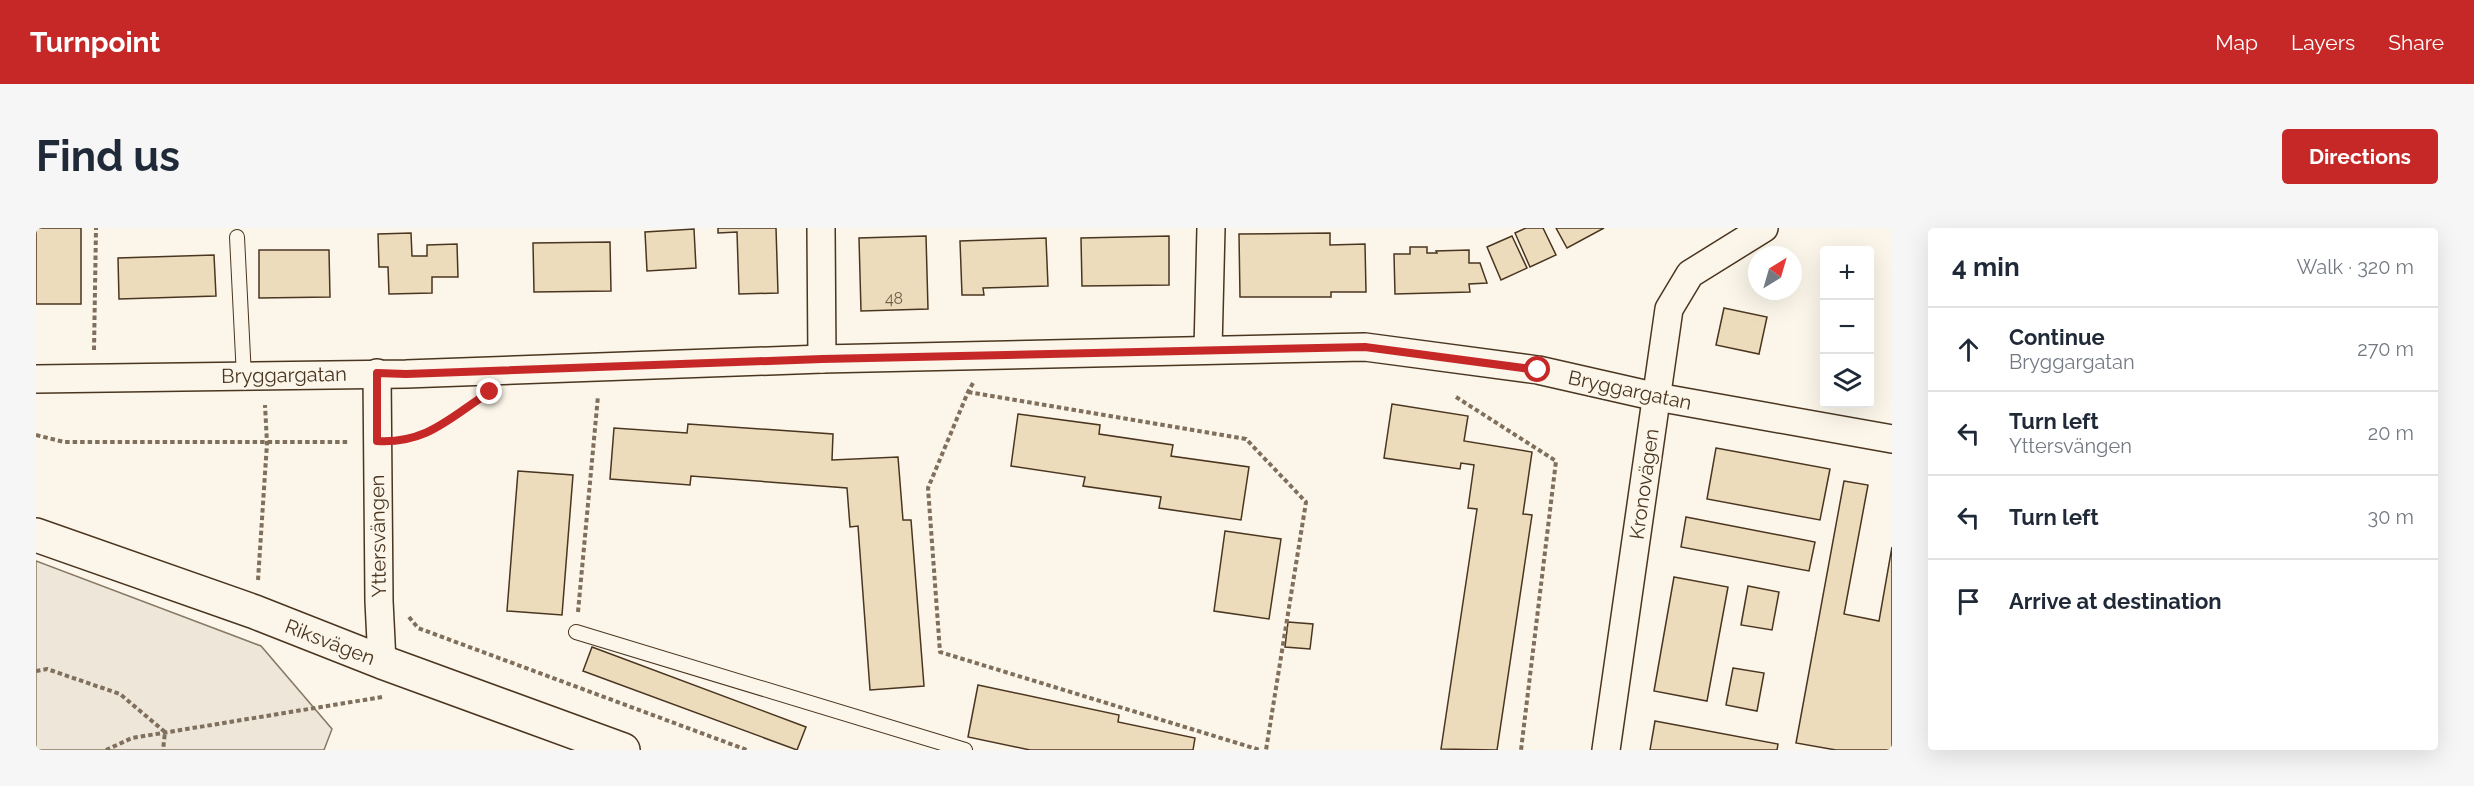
<!DOCTYPE html>
<meta charset="utf-8">
<style>
:root{--surface:#fff;--page:#f6f6f7;--text:#1f2937;--muted:#747a83;--line:#e0e1e3;--accent:#c62828}
body{margin:0;font-family:Raleway,sans-serif;background:var(--page);color:var(--text)}
.controls{position:absolute;right:18px;top:18px;display:grid;overflow:hidden;border-radius:6px;box-shadow:0 6px 24px #0002}
.controls button{width:54px;height:54px;display:grid;place-items:center;padding:0;border:0;border-bottom:2px solid var(--line);background:var(--surface);color:var(--text);font:30px sans-serif}
.compass{position:absolute;left:1712px;top:18px;width:54px;height:54px;border-radius:50%;background:var(--surface);box-shadow:0 6px 24px #0002;rotate:37deg}
.stop{position:absolute;width:18px;height:18px;margin:-14px;border:4px solid #c62828;border-radius:50%;background:#fff}
.stop.end{background:#c62828;border-color:#fff;box-shadow:0 2px 6px #0008}
.list{margin:0;padding:0;list-style:none}
h2{display:flex;justify-content:space-between;align-items:center;height:78px;margin:0;padding:0 24px;font-size:26px}
h2 small{font-size:20px;font-weight:400;color:var(--muted)}
.list li{display:grid;grid-template-columns:39px 1fr auto;gap:18px;align-items:center;box-sizing:border-box;height:84px;padding:0 24px;border-top:2px solid var(--line)}
.list b{display:block;font-size:22px;white-space:nowrap}
.list p{margin:0;font-size:20px;white-space:nowrap;color:var(--muted)}
.list em{font-size:20px;font-style:normal;color:var(--muted)}
.icon{flex:none;width:33px;height:33px;fill:none;stroke:currentColor;stroke-width:2;stroke-linecap:round;stroke-linejoin:round}
.map{position:relative;flex:none;width:1856px;height:522px;overflow:hidden;border-radius:6px}
header{display:flex;align-items:center;gap:36px;box-sizing:border-box;height:84px;padding:0 30px;background:var(--accent);color:#fff}
header strong{font-size:28px}
nav{display:flex;gap:33px;margin-inline-start:auto;font-size:21px}
.intro{display:flex;align-items:center;justify-content:space-between;box-sizing:border-box;height:144px;padding:0 36px}
h1{margin:0;font-size:42px}
.button{padding:15px 27px;border-radius:6px;background:var(--accent);color:#fff;font-size:21px;font-weight:700}
main{display:flex;gap:36px;padding:0 36px}
aside{flex:1;background:var(--surface);border-radius:6px;box-shadow:0 6px 24px #0002}
.map>svg:first-child{display:block}
</style>
<header>
<strong>Turnpoint</strong>
<nav><a>Map</a><a>Layers</a><a>Share</a></nav>
</header>
<div class="intro"><h1>Find us</h1><a class="button">Directions</a></div>
<main>
<div class="map">
<svg width="1856" height="522" viewBox="0 0 1856 522">
<rect width="100%" height="100%" fill="#fbf6e9"/>
<!-- green -->
<polygon fill="#ede6d9" stroke="#887966" stroke-width="1.5" points="0,333 225,418 296,501 288,522 0,522"/>
<!-- building -->
<g fill="#ecdcbc" stroke="#4a3520" stroke-width="1.5">
<rect x="0" y="0" width="45" height="76"/>
<polygon points="682,0 740,0 742,65 703,66 701,4 682,5"/>
<polygon points="1490,0 1507,0 1520,27 1494,39 1479,5"/>
<polygon points="1520,0 1568,0 1531,20"/>
<polygon points="658,1 660,40 611,43 609,4"/>
<polygon points="375,5 376,28 391,28 391,17 421,16 422,49 396,49 396,65 353,66 352,39 343,39 342,6"/>
<polygon points="1294,5 1294,17 1329,16 1330,64 1295,64 1295,69 1204,69 1203,6"/>
<polygon points="890,8 892,81 825,83 823,10"/>
<polygon points="1133,8 1133,57 1046,58 1045,10"/>
<polygon points="1476,8 1491,40 1465,52 1451,19"/>
<polygon points="1010,10 1012,58 947,60 948,67 926,67 924,13"/>
<polygon points="574,14 575,63 498,64 497,15"/>
<polygon points="1374,19 1391,19 1391,25 1401,25 1400,23 1433,22 1433,35 1444,35 1451,55 1433,56 1434,64 1359,66 1358,26 1374,26"/>
<polygon points="223,22 293,22 294,69 223,70"/>
<polygon points="178,27 180,68 83,71 82,30"/>
<polygon points="1688,80 1731,89 1723,126 1680,117"/>
<polygon points="1356,176 1432,188 1428,213 1496,224 1487,286 1496,287 1461,522 1405,521 1441,281 1432,280 1438,237 1425,235 1424,241 1348,230"/>
<polygon points="982,186 1064,197 1063,206 1137,217 1135,228 1213,239 1205,292 1123,280 1125,269 1047,258 1049,249 975,238"/>
<polygon points="652,196 797,206 796,232 862,229 867,292 875,292 888,458 834,462 822,298 814,299 811,260 655,248 654,257 574,251 578,200 651,205"/>
<polygon points="1680,220 1794,241 1784,292 1671,271"/>
<polygon points="482,243 537,247 526,387 471,383"/>
<polygon points="1808,253 1832,257 1808,386 1843,393 1856,319 1856,522 1800,522 1760,515"/>
<polygon points="1650,289 1779,314 1773,343 1645,319"/>
<polygon points="1189,303 1245,311 1233,391 1178,383"/>
<polygon points="1638,349 1692,359 1671,473 1618,463"/>
<polygon points="1712,358 1743,364 1736,402 1705,397"/>
<polygon points="1252,394 1277,396 1274,421 1249,419"/>
<polygon points="556,419 770,499 761,522 547,443"/>
<polygon points="1697,440 1728,445 1721,483 1690,477"/>
<polygon points="942,457 1083,487 1082,494 1159,510 1157,522 994,522 932,509"/>
<polygon points="1619,493 1742,516 1741,522 1614,522"/>
</g>
<g fill="none" stroke-linecap="round" stroke-linejoin="round">
<defs>
<g id="service">
<polyline points="201,9 208,149"/>
<polyline points="540,404 929,522"/>
</g>
<g id="minor">
<polyline points="785,0 786,131"/>
<polyline points="1172,121 1175,0"/>
<polyline points="341,145 343,373 346,434"/>
<polyline points="0,151 370,146 786,131 1329,119 1502,142 1621,169 1856,211"/>
<polyline points="1570,522 1633,81 1654,46 1728,0"/>
</g>
<polyline id="tertiary" points="0,307 219,384 346,434 587,522"/>
</defs>
<!-- service casing -->
<use href="#service" stroke="#4a3520" stroke-width="16"/>
<!-- minor casing -->
<use href="#minor" stroke="#4a3520" stroke-width="30"/>
<!-- tertiary casing -->
<use href="#tertiary" stroke="#4a3520" stroke-width="36"/>
<!-- path -->
<g stroke="#7f6f5c" stroke-width="4" stroke-dasharray="4.5 3" stroke-linecap="butt">
<polyline points="58,122 60,0"/>
<polyline points="937,155 932,164 892,260 904,424 1224,522"/>
<polyline points="932,164 1210,211 1270,274 1230,522"/>
<polyline points="1420,169 1520,233 1485,522"/>
<polyline points="0,207 28,214 313,214"/>
<polyline points="368,212 385,207 407,197 440,173"/>
<polyline points="222,352 231,215 229,177"/>
<polyline points="542,384 562,168"/>
<polyline points="373,389 382,400 711,522"/>
<polyline points="0,443 11,441 84,466 129,504 127,522"/>
<polyline points="70,522 96,510 346,469"/>
</g>
<!-- service -->
<use href="#service" stroke="#fbf6e9" stroke-width="14"/>
<!-- minor -->
<use href="#minor" stroke="#fbf6e9" stroke-width="27"/>
<!-- tertiary -->
<use href="#tertiary" stroke="#fbf6e9" stroke-width="33"/>
</g>
<g fill="none" stroke-linecap="round" stroke-linejoin="round">
<!-- route -->
<path stroke="#c62828" stroke-width="8" d="M454 164C415 188 392 216 341 213V145L370 146 786 131 1329 119 1502 142"/>
</g>
<g text-anchor="middle" dominant-baseline="central" stroke-width="4.5" stroke-linejoin="round" paint-order="stroke">
<!-- number labels -->
<g font-size="16" fill="#725f47">
<text x="858" y="70">48</text>
</g>
<!-- street labels -->
<g font-size="20" fill="#4a3520" stroke="#fbf6e9">
<text transform="translate(248 147) rotate(-1)">Bryggargatan</text>
<text transform="translate(1594 162) rotate(12)">Bryggargatan</text>
<text transform="translate(1608 256) rotate(-82)">Kronovägen</text>
<text transform="translate(342 308) rotate(-91)">Yttersvängen</text>
<text transform="translate(294 414) rotate(21)">Riksvägen</text>
</g>
</g>
</svg>
<div class="controls">
<button>+</button>
<button>−</button>
<button><svg class="icon" aria-label="layers" viewBox="0 0 24 24"><path d="M12 4l9 5-9 5-9-5zM3 14l9 5 9-5"/></svg></button>
</div>
<svg class="compass" viewBox="-18 -18 36 36"><path d="M0-13l5 13h-10z" fill="#e53935"/><path d="M0 13l5-13h-10z" fill="#747a83"/></svg>
<div class="stop" style="left:1502px;top:142px"></div>
<div class="stop end" style="left:454px;top:164px"></div>
</div>
<aside>
<h2>4 min<small>Walk · 320 m</small></h2>
<ul class="list">
<li><svg class="icon" aria-label="ahead" viewBox="0 0 24 24"><path d="M12 20V5M6 11l6-6 6 6"/></svg><div><b>Continue</b><p>Bryggargatan</p></div><em>270 m</em></li>
<li><svg class="icon" aria-label="left" viewBox="0 0 24 24"><path d="M17 20v-9H6M10 6l-5 5 5 5"/></svg><div><b>Turn left</b><p>Yttersvängen</p></div><em>20 m</em></li>
<li><svg class="icon" aria-label="left" viewBox="0 0 24 24"><path d="M17 20v-9H6M10 6l-5 5 5 5"/></svg><div><b>Turn left</b></div><em>30 m</em></li>
<li><svg class="icon" aria-label="arrive" viewBox="0 0 24 24"><path d="M6 21V4h12l-3 4 3 4H6"/></svg><div><b>Arrive at destination</b></div></li>
</ul>
</aside>
</main>
